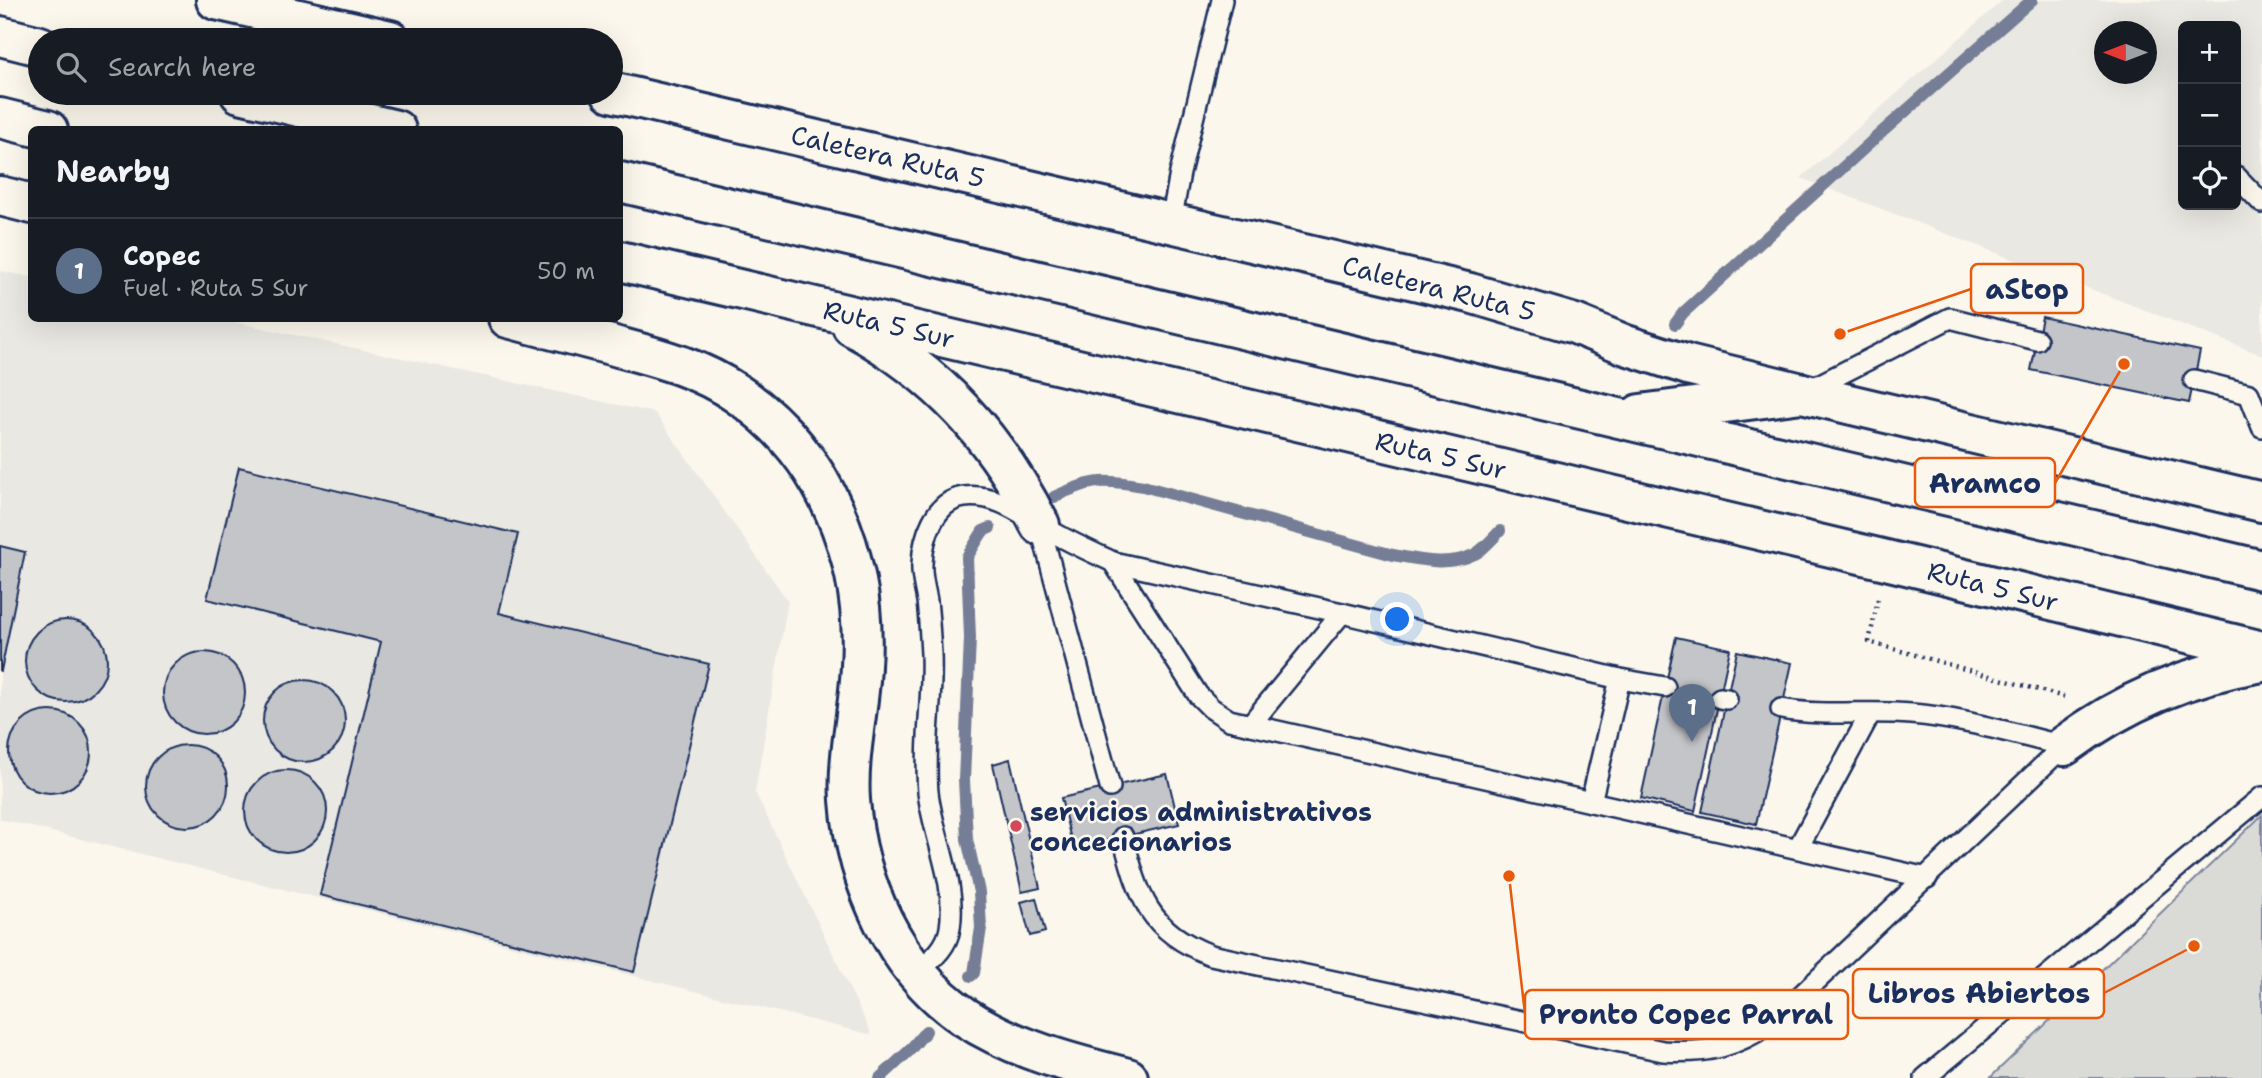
<!DOCTYPE html>
<meta charset="utf-8">
<style>
:root{--surface:#171b24;--page:#20242c;--text:#f1f3f6;--muted:#9ea1a6;--line:#363941;--accent:#7c3aed}
body{margin:0;font-family:"Shantell Sans",sans-serif;background:var(--page);color:var(--text)}
.controls{position:absolute;right:21px;top:21px;display:grid;overflow:hidden;border-radius:10px;box-shadow:0 7px 28px #0002}
.controls button{width:63px;height:63px;display:grid;place-items:center;padding:0;border:0;border-bottom:2px solid var(--line);background:var(--surface);color:var(--text);font:35px sans-serif}
.compass{position:absolute;left:2094px;top:21px;width:63px;height:63px;border-radius:50%;background:var(--surface);box-shadow:0 7px 28px #0002;rotate:270deg}
.you{position:absolute;left:1398px;top:620px;width:24px;height:24px;margin:-18px;border:5px solid #fff;border-radius:50%;background:#1a73e8;box-shadow:0 0 0 10px #1a73e833}
.badge{display:grid;place-items:center;width:46px;height:46px;border-radius:50%;background:var(--accent);color:#fff;font-size:23px;font-weight:700}
.pin{position:absolute;translate:-50% -58px;filter:drop-shadow(0 2px 4px #0008)}
.pin::after{content:'';position:absolute;top:37px;width:24px;height:21px;background:inherit;clip-path:polygon(0 0,100% 0,50% 100%)}
.list{margin:0;padding:0;list-style:none}
h2{display:flex;justify-content:space-between;align-items:center;height:91px;margin:0;padding:0 28px;font-size:30px}
h2 small{font-size:23px;font-weight:400;color:var(--muted)}
.list li{display:grid;grid-template-columns:46px 1fr auto;gap:21px;align-items:center;box-sizing:border-box;height:105px;padding:0 28px;border-top:2px solid var(--line)}
.list b{display:block;font-size:26px;white-space:nowrap}
.list p{margin:0;font-size:23px;white-space:nowrap;color:var(--muted)}
.list em{font-size:23px;font-style:normal;color:var(--muted)}
.icon{flex:none;width:38px;height:38px;fill:none;stroke:currentColor;stroke-width:2;stroke-linecap:round;stroke-linejoin:round}
.map{position:relative;flex:none;width:2262px;height:1078px;overflow:hidden}
.search{position:absolute;background:var(--surface);box-shadow:0 7px 28px #0002;left:28px;top:28px;width:595px;height:77px;display:flex;align-items:center;gap:18px;box-sizing:border-box;padding:0 24px;border-radius:38px;color:var(--muted);font-size:26px}
.panel{position:absolute;background:var(--surface);box-shadow:0 7px 28px #0002;left:28px;top:126px;width:595px;height:196px;border-radius:10px}
.map>svg:first-child{display:block}
</style>
<div class="map">
<svg width="2262" height="1078" viewBox="0 0 2262 1078">
<rect width="100%" height="100%" fill="#fbf7ec"/>
<filter id="ink" filterUnits="userSpaceOnUse"><feTurbulence type="fractalNoise" baseFrequency=".0143" numOctaves="2"/><feDisplacementMap in="SourceGraphic" scale="14" xChannelSelector="R" yChannelSelector="G"/><feConvolveMatrix kernelMatrix="1 2 1 2 8 2 1 2 1" color-interpolation-filters="sRGB"/></filter>
<g filter="url(#ink)">
<!-- built -->
<g fill="#eae8e2" fill-rule="evenodd">
<path d="M2003 0H2262V355L1801 178ZM2183 26H2236V205H2183ZM2104 32H2146V74H2104Z"/>
<polygon points="0,271 31,277 32,318 221,319 655,413 788,601 755,792 872,1035 0,819"/>
</g>
<!-- green -->
<polygon fill="#dadad7" stroke="#7a849a" stroke-width="2" points="2262,815 2262,1078 1990,1078"/>
<g fill="none" stroke-linecap="round" stroke-linejoin="round">
<!-- stream -->
<g stroke="#747e96" stroke-width="12">
<polyline points="1675,324 1683,313 1882,132 2032,0"/>
<path d="M1054 497C1092 479 1103 479 1143 486L1393 555C1420 560 1449 567 1475 554 1484 549 1493 538 1500 531"/>
<polyline points="971,976 974,973 981,928 979,892 967,839 964,780 970,638 967,557 983,531 990,528"/>
<polyline points="880,1078 909,1051 926,1031"/>
</g>
</g>
<!-- building -->
<g fill="#c3c5c9" stroke="#1b2f5e" stroke-width="2">
<polygon points="2042,317 2200,351 2189,403 2031,370"/>
<polygon points="239,467 518,534 499,613 709,664 634,972 320,895 381,642 207,599"/>
<polygon points="0,546 25,552 1,671 0,671"/>
<circle cx="66" cy="661" r="41"/>
<polygon points="1676,637 1730,649 1695,811 1641,798"/>
<polygon points="1737,651 1792,663 1756,824 1702,812"/>
<circle cx="204" cy="693" r="41"/>
<circle cx="304" cy="721" r="41"/>
<circle cx="50" cy="752" r="41"/>
<circle cx="187" cy="786" r="41"/>
<polygon points="1010,759 1040,888 1022,892 993,764"/>
<circle cx="286" cy="811" r="41"/>
<polygon points="1167,774 1179,824 1073,848 1061,798"/>
<polygon points="1036,898 1045,932 1030,936 1021,902"/>
</g>
<g fill="none" stroke-linecap="round" stroke-linejoin="round">
<defs>
<g id="lane">
<polyline points="2236,176 2262,203"/>
<polyline points="1171,222 1180,173 1222,0"/>
<polyline points="2194,380 2249,394 2262,427"/>
<polyline points="1807,391 1950,318 2037,340"/>
<polyline points="1040,525 1110,787"/>
<polyline points="1113,562 1198,695 1211,708 1229,720 1927,878"/>
<polyline points="1720,698 1727,699"/>
<path d="M1781 709C1824 717 1867 710 1911 714 1963 718 2014 734 2064 746"/>
<polyline points="1250,725 1342,613"/>
<polyline points="1591,802 1620,679"/>
<path d="M1123 837C1139 897 1148 931 1211 955L1663 1051C1709 1054 1735 1047 1773 1022L2064 746"/>
<polyline points="1798,848 1870,714"/>
<path d="M915 971C932 961 947 948 950 928 957 881 933 837 928 792 924 746 933 700 931 654 930 636 929 618 927 601 925 588 921 577 922 564 923 538 934 501 964 497 998 493 1024 516 1051 531 1071 543 1092 552 1113 562L1342 613 1620 679 1665 687"/>
<polyline points="1925,1078 2262,797"/>
</g>
<g id="street">
<polyline points="216,0 390,40"/>
<polyline points="611,92 1470,293 1575,324 1626,345 1688,365 1802,393"/>
<polyline points="0,196 32,204"/>
<path d="M508 318C542 327 577 336 611 345 655 357 698 367 736 393 826 452 868 561 861 666 859 711 847 755 850 800 856 882 895 970 965 1017 1014 1049 1072 1064 1128 1078"/>
</g>
<polyline id="secondary" points="1802,393 2262,502"/>
<g id="highway">
<polyline points="0,36 40,46"/>
<polyline points="240,93 396,130"/>
<polyline points="0,118 48,130"/>
<polyline points="620,182 2262,570"/>
<polyline points="620,261 1886,560 2262,651"/>
<path d="M852 326C939 374 996 437 1040 525"/>
<polyline points="1640,414 1802,393"/>
<path d="M2064 746C2124 701 2189 674 2262 662"/>
</g>
</defs>
<!-- lane casing -->
<use href="#lane" stroke="#1b2f5e" stroke-width="24"/>
<!-- street casing -->
<use href="#street" stroke="#1b2f5e" stroke-width="44"/>
<!-- secondary casing -->
<use href="#secondary" stroke="#1b2f5e" stroke-width="44"/>
<!-- highway casing -->
<use href="#highway" stroke="#1b2f5e" stroke-width="44"/>
<!-- path -->
<polyline stroke="#1b2f5e" stroke-width="4.5" stroke-dasharray="2 5" stroke-linecap="butt" points="1878,599 1869,642 2064,697"/>
<!-- lane -->
<use href="#lane" stroke="#fbf7ec" stroke-width="19"/>
<!-- street -->
<use href="#street" stroke="#fbf7ec" stroke-width="38"/>
<!-- secondary -->
<use href="#secondary" stroke="#fbf7ec" stroke-width="38"/>
<!-- highway -->
<use href="#highway" stroke="#fbf7ec" stroke-width="38"/>
</g>
</g>
<!-- markers -->
<circle fill="#d1495b" stroke="#fbf7ec" stroke-width="2.5" cx="1016" cy="826" r="7"/>
<g text-anchor="middle" dominant-baseline="central" stroke-width="5" stroke-linejoin="round" paint-order="stroke">
<!-- street labels -->
<g font-size="26" fill="#1b2f5e" stroke="#fbf7ec">
<text transform="translate(888 156) rotate(13)">Caletera Ruta 5</text>
<text transform="translate(1439 288) rotate(14)">Caletera Ruta 5</text>
<text transform="translate(889 324) rotate(13)">Ruta 5 Sur</text>
<text transform="translate(1441 455) rotate(13)">Ruta 5 Sur</text>
<text transform="translate(1993 586) rotate(14)">Ruta 5 Sur</text>
</g>
<!-- poi labels -->
<g font-size="26" font-weight="bold" fill="#1b2f5e" stroke="#fbf7ec" text-anchor="start">
<text x="1030" y="811">servicios administrativos<tspan x="1030" dy="30">concecionarios</tspan></text>
</g>
</g>
<!-- callouts -->
<path fill="none" stroke="#e8590c" stroke-width="2.5" d="M1840 334L1971 289M2124 364L2055 483M2194 946L2104 993M1509 876L1525 1014"/>
<g fill="#e8590c" stroke="#fbf7ec" stroke-width="2.5">
<circle cx="1840" cy="334" r="7"/>
<circle cx="2124" cy="364" r="7"/>
<circle cx="2194" cy="946" r="7"/>
<circle cx="1509" cy="876" r="7"/>
</g>
<g fill="#fbf7ec" stroke="#e8590c" stroke-width="2.5">
<rect x="1971" y="264" width="112" height="49" rx="7"/>
<rect x="1915" y="458" width="140" height="49" rx="7"/>
<rect x="1853" y="969" width="251" height="49" rx="7"/>
<rect x="1525" y="990" width="323" height="49" rx="7"/>
</g>
<g font-size="28" text-anchor="middle" font-weight="bold" fill="#1b2f5e">
<text x="2027" y="299">aStop</text>
<text x="1985" y="493">Aramco</text>
<text x="1979" y="1003">Libros Abiertos</text>
<text x="1686" y="1024">Pronto Copec Parral</text>
</g>
</svg>
<div class="controls">
<button>+</button>
<button>−</button>
<button><svg class="icon" aria-label="locate" viewBox="0 0 24 24"><circle cx="12" cy="12" r="6"/><path d="M12 2v4M12 18v4M2 12h4M18 12h4"/></svg></button>
</div>
<svg class="compass" viewBox="-18 -18 36 36"><path d="M0-13l5 13h-10z" fill="#e53935"/><path d="M0 13l5-13h-10z" fill="#9ea1a6"/></svg>
<div class="you"></div>
<div class="pin badge" style="left:1692px;top:742px;background:#5c6f8a">1</div>
<div class="search"><svg class="icon" aria-label="search" viewBox="0 0 24 24"><circle cx="10" cy="10" r="6"/><path d="M15 15l6 6"/></svg>Search here</div>
<section class="panel">
<h2>Nearby<small></small></h2>
<ul class="list">
<li><span class="badge" style="background:#5c6f8a">1</span><div><b>Copec</b><p>Fuel · Ruta 5 Sur</p></div><em>50 m</em></li>
</ul>
</section>
</div>
